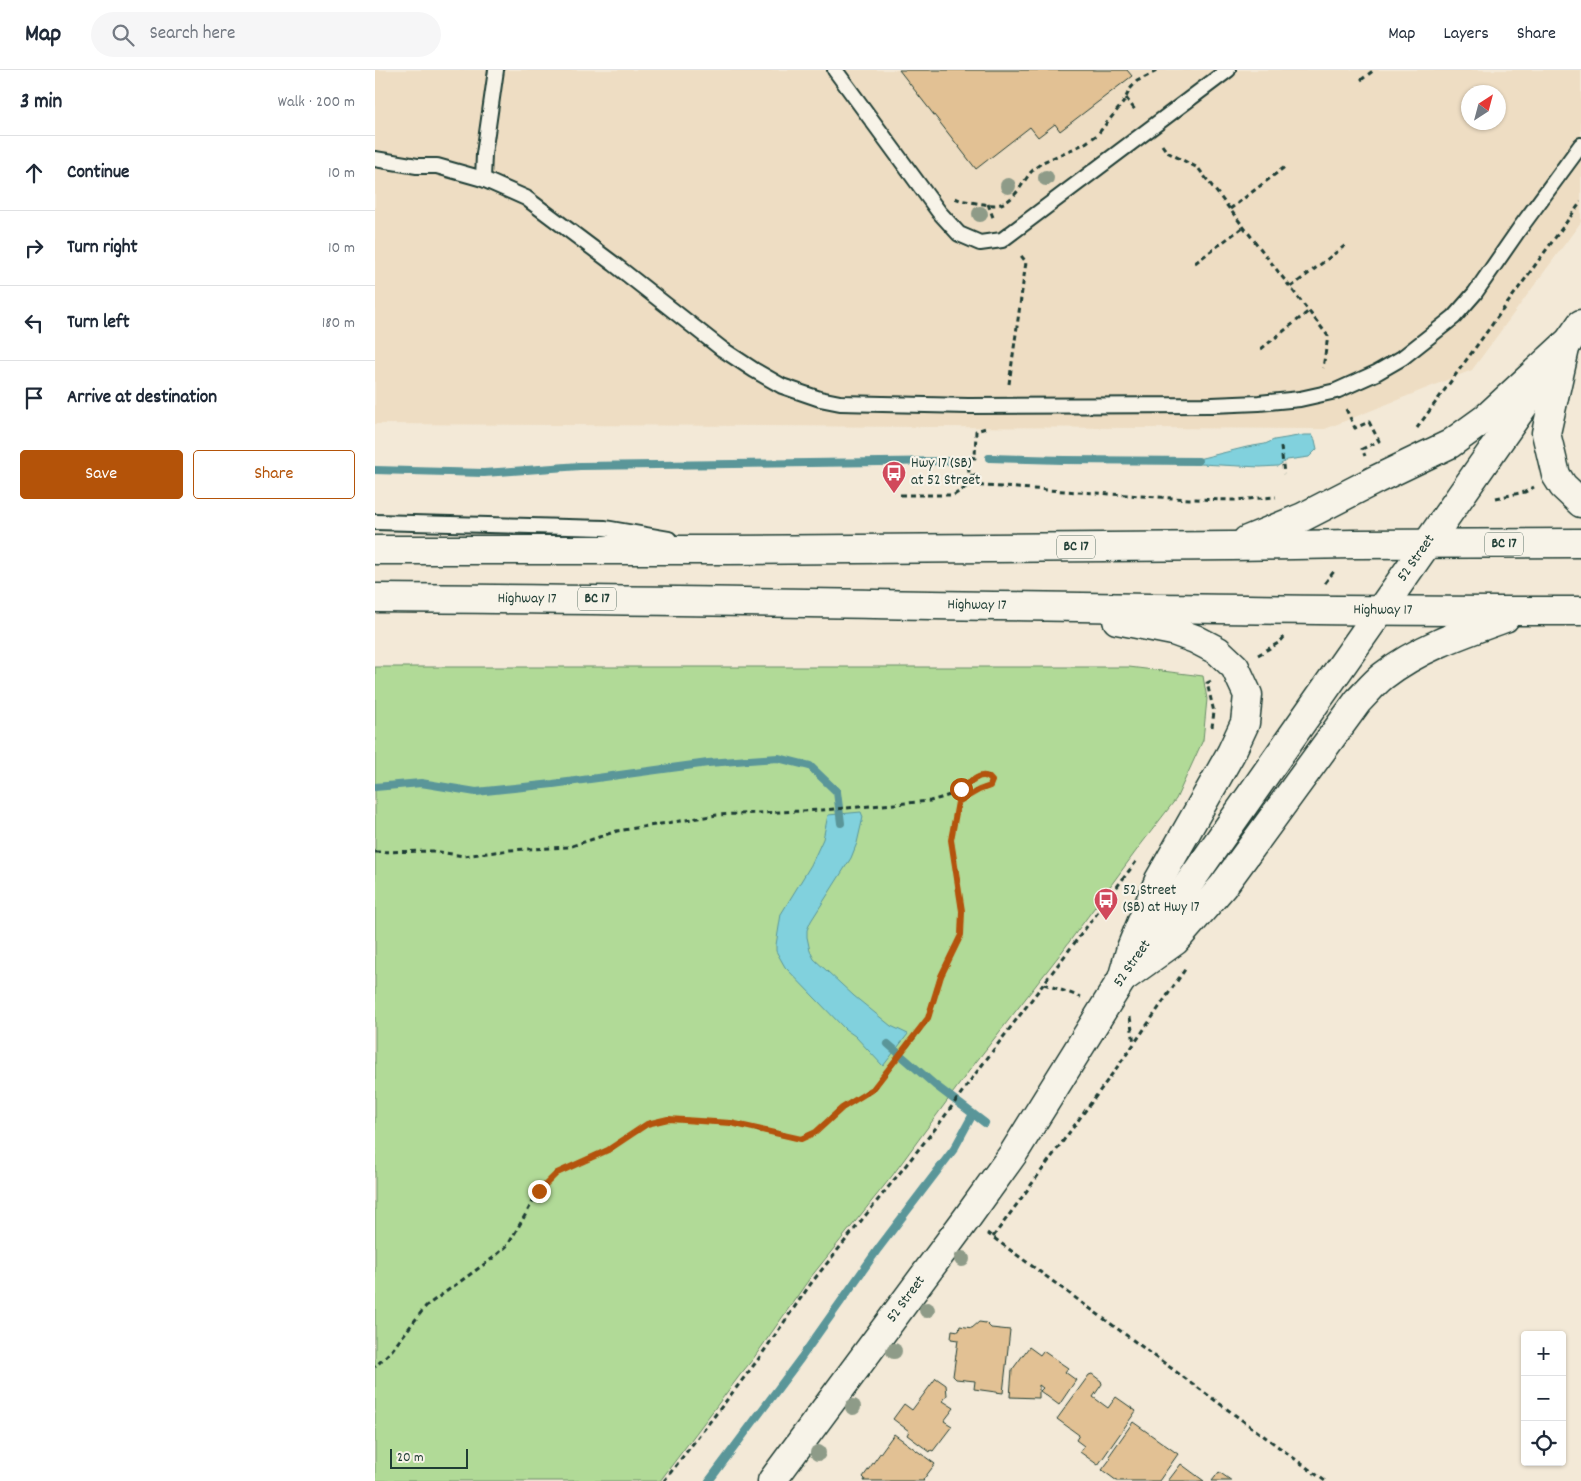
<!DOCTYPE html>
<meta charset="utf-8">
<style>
:root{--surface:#fff;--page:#f6f6f7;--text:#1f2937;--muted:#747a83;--line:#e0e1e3;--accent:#b45309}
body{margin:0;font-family:Dekko,sans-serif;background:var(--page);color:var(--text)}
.controls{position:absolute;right:15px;bottom:15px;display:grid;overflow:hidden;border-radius:5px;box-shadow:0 1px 4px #0004}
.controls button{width:45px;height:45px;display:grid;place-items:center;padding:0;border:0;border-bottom:1px solid var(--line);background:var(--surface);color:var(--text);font:25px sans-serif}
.compass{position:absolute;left:1086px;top:15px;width:45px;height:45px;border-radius:50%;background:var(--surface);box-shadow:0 1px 4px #0004;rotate:36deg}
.scale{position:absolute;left:15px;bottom:12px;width:78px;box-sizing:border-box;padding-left:5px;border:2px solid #1f3d34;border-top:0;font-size:14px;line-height:18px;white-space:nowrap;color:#1f3d34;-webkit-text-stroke:4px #f7f3e8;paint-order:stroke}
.stop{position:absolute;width:15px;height:15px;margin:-11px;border:4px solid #b45309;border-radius:50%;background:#fff}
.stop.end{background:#b45309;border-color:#fff;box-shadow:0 1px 5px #0008}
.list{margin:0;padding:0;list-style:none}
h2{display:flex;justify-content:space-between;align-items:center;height:65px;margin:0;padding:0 20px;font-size:21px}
h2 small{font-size:16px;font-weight:400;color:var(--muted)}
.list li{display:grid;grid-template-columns:32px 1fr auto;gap:15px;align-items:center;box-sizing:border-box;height:75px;padding:0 20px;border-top:1px solid var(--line)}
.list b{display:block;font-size:19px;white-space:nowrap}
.list em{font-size:16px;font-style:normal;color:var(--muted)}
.actions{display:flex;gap:10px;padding:15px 20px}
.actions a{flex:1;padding:11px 0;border:1px solid var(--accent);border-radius:5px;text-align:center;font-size:18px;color:var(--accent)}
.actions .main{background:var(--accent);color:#fff}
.icon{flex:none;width:28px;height:28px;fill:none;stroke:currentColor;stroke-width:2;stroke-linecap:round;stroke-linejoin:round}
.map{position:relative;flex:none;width:1206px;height:1411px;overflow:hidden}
header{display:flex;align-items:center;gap:30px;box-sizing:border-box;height:70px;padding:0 25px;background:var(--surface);border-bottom:1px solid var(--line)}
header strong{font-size:24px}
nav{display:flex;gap:28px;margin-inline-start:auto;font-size:18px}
.search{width:350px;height:45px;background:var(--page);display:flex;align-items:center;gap:12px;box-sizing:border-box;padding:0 18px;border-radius:28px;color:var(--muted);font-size:19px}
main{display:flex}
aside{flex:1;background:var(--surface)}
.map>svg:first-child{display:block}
</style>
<header>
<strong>Map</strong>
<div class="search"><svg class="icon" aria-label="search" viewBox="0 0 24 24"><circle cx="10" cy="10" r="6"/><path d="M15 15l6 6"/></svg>Search here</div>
<nav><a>Map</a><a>Layers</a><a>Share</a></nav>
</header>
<main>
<aside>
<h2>3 min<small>Walk · 200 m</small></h2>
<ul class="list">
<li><svg class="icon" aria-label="ahead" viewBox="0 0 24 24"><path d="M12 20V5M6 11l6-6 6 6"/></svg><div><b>Continue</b></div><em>10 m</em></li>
<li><svg class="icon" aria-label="right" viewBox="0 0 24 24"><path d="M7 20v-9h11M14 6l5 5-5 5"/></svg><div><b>Turn right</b></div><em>10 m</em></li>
<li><svg class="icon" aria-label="left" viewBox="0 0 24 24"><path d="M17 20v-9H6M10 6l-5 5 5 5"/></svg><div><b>Turn left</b></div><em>180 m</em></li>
<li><svg class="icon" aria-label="arrive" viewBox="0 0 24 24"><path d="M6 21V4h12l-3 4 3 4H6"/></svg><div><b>Arrive at destination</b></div></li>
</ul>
<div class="actions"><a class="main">Save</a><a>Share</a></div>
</aside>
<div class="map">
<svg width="1206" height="1411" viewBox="0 0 1206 1411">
<rect width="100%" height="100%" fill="#f3e9d7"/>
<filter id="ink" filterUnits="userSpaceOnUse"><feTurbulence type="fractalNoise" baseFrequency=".02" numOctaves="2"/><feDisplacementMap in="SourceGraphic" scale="10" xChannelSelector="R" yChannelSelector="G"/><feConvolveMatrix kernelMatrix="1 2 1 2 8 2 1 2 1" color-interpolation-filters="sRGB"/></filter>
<g filter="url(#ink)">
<!-- built -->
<path fill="#eeddc3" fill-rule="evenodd" d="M0 0H1206V152L1097 300 950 359 0 354ZM1094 22H1124V52H1094Z"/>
<!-- green -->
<polygon fill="#b1da97" stroke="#688c66" points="0,597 754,597 828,606 832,629 828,670 801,729 764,777 686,883 594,1001 517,1106 435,1208 378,1289 365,1305 285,1411 0,1411"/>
<!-- water -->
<g fill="#81d1dd" stroke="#5a9699">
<polygon points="929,365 937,365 940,370 942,379 934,387 912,390 903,396 885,397 825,394 823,392 823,389 872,377 890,374 899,370"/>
<polygon points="486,742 488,747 482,773 476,788 436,851 432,860 432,867 435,881 439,889 479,926 516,956 533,964 508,996 480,966 470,959 410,897 401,881 401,875 406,844 436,795 448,769 453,745"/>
</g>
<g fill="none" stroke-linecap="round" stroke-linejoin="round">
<!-- stream -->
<g stroke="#5a9699" stroke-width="8">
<polyline points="614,388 688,390 823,391"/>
<polyline points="0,400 109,403 205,396 577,391"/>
<polyline points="0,717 46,713 101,722 178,714 333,693 403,688 435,696 462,722 466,753"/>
<polyline points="513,974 560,1015 610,1053"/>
<polyline points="334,1411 426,1288 503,1179 579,1079 598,1044"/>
</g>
</g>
<!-- building -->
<g fill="#e2c194" stroke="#1f3d34">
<polygon points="524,0 752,0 757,6 685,61 680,54 663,67 655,57 601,99"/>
<polygon points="604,1252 611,1253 616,1258 635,1260 628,1323 599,1319 600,1311 581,1309 578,1306 583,1270 576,1269 577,1260 584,1261 585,1256 597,1258"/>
<polygon points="654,1277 665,1285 668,1281 693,1298 690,1302 701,1310 684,1335 665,1321 668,1318 664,1315 664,1328 635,1327 637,1300"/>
<polygon points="717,1304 726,1311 727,1314 718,1327 733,1338 741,1327 761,1341 723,1395 705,1382 709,1376 701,1370 704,1365 682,1349 714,1305"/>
<polygon points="561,1308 571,1315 572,1325 568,1331 579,1338 569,1351 577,1356 558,1381 556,1380 555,1382 532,1365 534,1361 518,1349 529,1334 537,1340"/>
<polygon points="758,1352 803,1384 784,1411 742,1411 727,1400 736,1388 734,1386"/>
<polygon points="519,1364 560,1394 548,1410 549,1411 489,1411 490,1409 488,1407"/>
<polygon points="806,1394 829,1411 793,1411"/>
<polygon points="844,1402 857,1411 837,1411"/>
</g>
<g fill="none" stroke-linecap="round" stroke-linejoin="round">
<defs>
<g id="service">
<polyline points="460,0 564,142 584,164 605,173 627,170 853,0"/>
<polyline points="0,89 42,96 62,96 108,109 151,128 239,194 347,279 379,300 407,316 445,329 465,333 593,336 837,335 884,333 925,329 961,321 1001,303 1027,288 1079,247 1100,223 1145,158 1206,75"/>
<polyline points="108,109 109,84 121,0"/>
<polyline points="0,452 230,458 294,469"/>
</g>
<g id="tertiary">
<path id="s1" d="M397 1411 592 1148 638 1084 747 909 1206 254"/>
</g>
<g id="trunk">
<polyline points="1191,274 1171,363 1181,405 1188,416 1206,433"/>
<polyline points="872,470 928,447 1002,409 1075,374 1111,348 1191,274"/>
<polyline points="0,480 351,480 857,476 980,474 1206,473"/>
<path id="s2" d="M0 528C402 530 804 542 1206 541"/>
<polyline points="742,550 798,561 820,569 843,581 860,597 873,625 870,653 856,683 784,810 756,878 747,909"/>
<path d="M747 909 800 871 848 816 983 631C991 623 999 613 1008 606 1044 578 1088 563 1130 548"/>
</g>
</defs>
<!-- service casing -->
<use href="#service" stroke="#1f3d34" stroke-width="18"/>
<!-- tertiary casing -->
<use href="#tertiary" stroke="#1f3d34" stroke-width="31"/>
<!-- trunk casing -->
<use href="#trunk" stroke="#1f3d34" stroke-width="31"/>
<!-- path -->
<g stroke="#1f3d34" stroke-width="3" stroke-dasharray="5 4" stroke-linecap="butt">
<polyline points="986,10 999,0"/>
<polyline points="751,28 760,40"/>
<polyline points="787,75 792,82 823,98 953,266 948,298"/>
<path d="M580 128 585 130C596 132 609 135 620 135 639 134 646 114 656 102 660 98 664 95 668 92L709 74 722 65 748 33 755 19 762 11 784 0"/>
<polyline points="613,134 619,150"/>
<polyline points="855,139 911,96"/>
<polyline points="820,193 868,157"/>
<polyline points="916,217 972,174"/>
<polyline points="886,279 934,241"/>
<polyline points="634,314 651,192 644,183"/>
<polyline points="971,339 980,358 994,352 1004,371 987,379 990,386"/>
<polyline points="1042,358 1206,132"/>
<polyline points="906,377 909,404"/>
<polyline points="595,415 814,429 859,430 901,427"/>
<polyline points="525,425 579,425 603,410 604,406 594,405 593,387 600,388 601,361 611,358"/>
<polyline points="1121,428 1150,422 1159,417"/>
<polyline points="950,513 960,500"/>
<polyline points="883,585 905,572 910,566"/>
<polyline points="836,611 832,613 839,642 837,657"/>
<path d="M0 782 58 781 89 786 135 780 194 777 242 761 342 745 447 740 555 731C566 728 577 725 586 719 593 715 599 707 607 706 612 705 614 707 617 711L615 716 604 720 583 732 576 770 587 841 586 865 566 906 553 949 498 1019 467 1038 441 1062 426 1069 356 1053 293 1049 272 1054 233 1080 182 1103 164 1121 133 1175 118 1188 51 1236 17 1280 0 1297"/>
<polyline points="669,914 706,927"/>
<polyline points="755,947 759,973"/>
<polyline points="612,1163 950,1411"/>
<polyline points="618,1167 759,974 811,898"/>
<polyline points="289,1411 382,1291 437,1212 564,1054 598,1007 763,789"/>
</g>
<!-- service -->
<use href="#service" stroke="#f7f3e8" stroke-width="14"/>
<!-- tertiary -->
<use href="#tertiary" stroke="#f7f3e8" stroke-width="28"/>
<!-- trunk -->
<use href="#trunk" stroke="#f7f3e8" stroke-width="28"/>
</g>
<!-- trees -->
<g fill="#8e9b88">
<circle cx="671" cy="108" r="8"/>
<circle cx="633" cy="116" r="8"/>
<circle cx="605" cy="144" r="8"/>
<circle cx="587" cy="1189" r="8"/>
<circle cx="552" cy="1240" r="8"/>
<circle cx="519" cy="1281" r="8"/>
<circle cx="478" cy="1337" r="8"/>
<circle cx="443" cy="1383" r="8"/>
</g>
</g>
<g fill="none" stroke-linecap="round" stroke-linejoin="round" filter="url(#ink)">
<!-- route -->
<path stroke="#b45309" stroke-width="6" d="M164 1121 182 1103 233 1080 272 1054 293 1049 356 1053 426 1069 441 1062 467 1038 498 1019 553 948 566 906 586 865 587 841 576 770 583 732 604 720 615 716 617 711C608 698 595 713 586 719"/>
</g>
<!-- icons -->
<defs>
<symbol id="bus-pin" viewBox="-11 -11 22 30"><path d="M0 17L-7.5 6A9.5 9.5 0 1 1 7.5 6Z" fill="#d1495b" stroke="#f7f3e8"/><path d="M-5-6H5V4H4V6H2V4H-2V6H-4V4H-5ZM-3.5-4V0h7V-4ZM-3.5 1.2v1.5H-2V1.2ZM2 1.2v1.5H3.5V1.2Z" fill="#fff"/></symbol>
</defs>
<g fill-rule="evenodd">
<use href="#bus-pin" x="505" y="389" width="28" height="38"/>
<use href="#bus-pin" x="717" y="816" width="28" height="38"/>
</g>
<g text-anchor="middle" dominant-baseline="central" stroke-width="4.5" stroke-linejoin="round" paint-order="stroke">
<!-- shield labels -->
<g fill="#f7f3e8" stroke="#60746a" stroke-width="1">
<rect x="1110" y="462.5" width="38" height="23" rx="4"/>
<rect x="682" y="465.5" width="38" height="23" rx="4"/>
<rect x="203" y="517.5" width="38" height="23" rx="4"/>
</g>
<g font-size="14" font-weight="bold" fill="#1f3d34">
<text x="1129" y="474">BC 17</text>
<text x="701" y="477">BC 17</text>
<text x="222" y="529">BC 17</text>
</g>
<!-- poi labels -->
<g font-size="15" fill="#1f3d34" stroke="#f7f3e8" text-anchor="start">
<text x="536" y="394">Hwy 17 (SB)<tspan x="536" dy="17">at 52 Street</tspan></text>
<text x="748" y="821">52 Street<tspan x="748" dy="17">(SB) at Hwy 17</tspan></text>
</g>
<!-- street labels -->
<g font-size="15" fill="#1f3d34" stroke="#f7f3e8">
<text stroke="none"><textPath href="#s1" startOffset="1126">52 Street</textPath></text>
<text stroke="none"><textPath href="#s2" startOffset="152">Highway 17</textPath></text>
<text stroke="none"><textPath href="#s2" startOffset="602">Highway 17</textPath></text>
<text stroke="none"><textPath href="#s2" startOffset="1008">Highway 17</textPath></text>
<text stroke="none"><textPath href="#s1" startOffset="631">52 Street</textPath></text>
<text stroke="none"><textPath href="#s1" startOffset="226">52 Street</textPath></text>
</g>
</g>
</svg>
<div class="controls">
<button>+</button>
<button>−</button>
<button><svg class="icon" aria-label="locate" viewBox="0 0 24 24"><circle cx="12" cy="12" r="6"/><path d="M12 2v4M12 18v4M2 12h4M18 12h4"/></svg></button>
</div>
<svg class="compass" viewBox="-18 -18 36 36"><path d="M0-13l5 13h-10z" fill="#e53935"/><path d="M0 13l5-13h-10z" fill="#747a83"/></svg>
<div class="scale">20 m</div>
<div class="stop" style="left:586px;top:719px"></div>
<div class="stop end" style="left:164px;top:1121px"></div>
</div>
</main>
